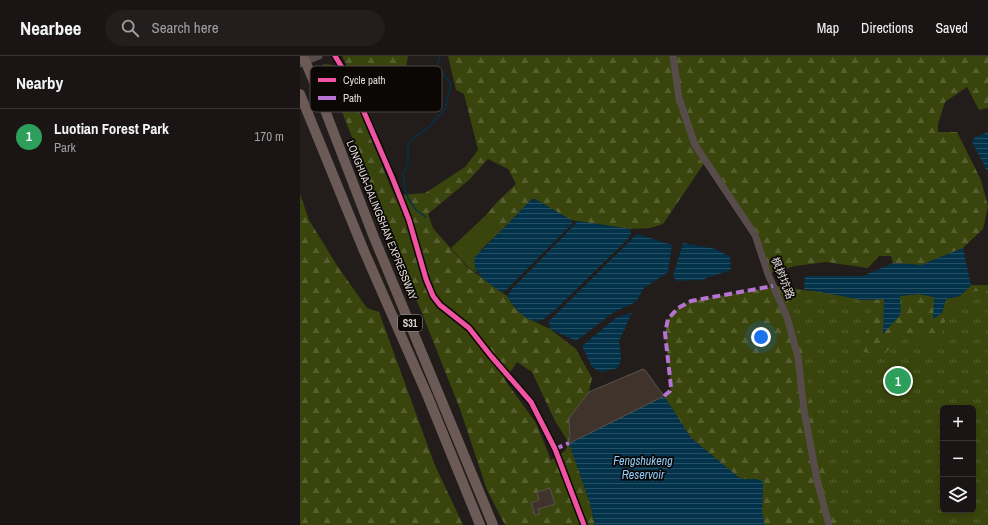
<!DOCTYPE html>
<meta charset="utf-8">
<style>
:root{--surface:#1a1514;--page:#231e1d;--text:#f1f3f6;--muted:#9f9fa0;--line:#383434;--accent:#9e9794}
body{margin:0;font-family:"Archivo Narrow","Noto Sans SC",sans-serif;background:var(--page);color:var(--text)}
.controls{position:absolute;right:12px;bottom:12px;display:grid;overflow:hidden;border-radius:6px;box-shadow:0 2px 6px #0003}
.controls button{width:36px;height:36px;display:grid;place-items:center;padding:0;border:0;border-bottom:1px solid var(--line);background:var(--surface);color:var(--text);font:20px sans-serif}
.you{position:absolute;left:461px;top:281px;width:14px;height:14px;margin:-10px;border:3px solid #fff;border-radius:50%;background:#1a73e8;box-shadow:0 0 0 6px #1a73e833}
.badge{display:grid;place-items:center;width:26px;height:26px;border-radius:50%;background:var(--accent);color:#fff;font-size:13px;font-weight:700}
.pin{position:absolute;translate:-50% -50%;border:2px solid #fff;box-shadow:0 1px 4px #0006}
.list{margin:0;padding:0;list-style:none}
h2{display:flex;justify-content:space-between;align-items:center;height:52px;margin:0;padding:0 16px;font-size:17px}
h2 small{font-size:13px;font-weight:400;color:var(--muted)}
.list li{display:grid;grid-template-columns:26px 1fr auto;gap:12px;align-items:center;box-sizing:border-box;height:56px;padding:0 16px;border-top:1px solid var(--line)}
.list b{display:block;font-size:15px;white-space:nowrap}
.list p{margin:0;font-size:13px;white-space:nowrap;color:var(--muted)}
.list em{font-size:13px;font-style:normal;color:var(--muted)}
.icon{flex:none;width:22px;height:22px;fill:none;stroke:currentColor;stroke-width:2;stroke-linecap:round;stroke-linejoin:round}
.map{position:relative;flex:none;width:688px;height:469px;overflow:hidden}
header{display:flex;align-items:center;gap:24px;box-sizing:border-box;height:56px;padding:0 20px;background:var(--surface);border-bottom:1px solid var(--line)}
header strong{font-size:19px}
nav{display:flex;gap:22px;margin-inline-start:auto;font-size:14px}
.search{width:280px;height:36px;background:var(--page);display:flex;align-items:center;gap:10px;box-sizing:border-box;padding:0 14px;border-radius:22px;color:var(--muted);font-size:15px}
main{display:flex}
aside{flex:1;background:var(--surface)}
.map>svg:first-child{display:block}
</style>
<header>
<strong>Nearbee</strong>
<div class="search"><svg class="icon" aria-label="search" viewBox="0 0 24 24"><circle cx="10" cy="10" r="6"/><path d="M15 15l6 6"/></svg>Search here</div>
<nav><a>Map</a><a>Directions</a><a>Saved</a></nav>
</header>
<main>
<aside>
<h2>Nearby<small></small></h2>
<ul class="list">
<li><span class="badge" style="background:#2e9e5b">1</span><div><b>Luotian Forest Park</b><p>Park</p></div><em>170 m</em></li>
</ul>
</aside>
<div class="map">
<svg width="688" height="469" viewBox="0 0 688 469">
<defs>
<pattern id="forest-firs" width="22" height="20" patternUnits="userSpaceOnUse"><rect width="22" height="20" fill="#3a450d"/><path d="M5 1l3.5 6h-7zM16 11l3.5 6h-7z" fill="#565f30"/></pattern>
<pattern id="park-tufts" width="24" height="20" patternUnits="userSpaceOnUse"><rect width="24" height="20" fill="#3a450d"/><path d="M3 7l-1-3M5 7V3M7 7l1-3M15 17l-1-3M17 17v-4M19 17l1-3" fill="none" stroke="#565f30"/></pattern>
<pattern id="water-rules" width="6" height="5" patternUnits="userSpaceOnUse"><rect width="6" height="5" fill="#03324b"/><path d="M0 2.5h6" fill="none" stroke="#274f64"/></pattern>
</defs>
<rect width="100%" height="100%" fill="#221c1a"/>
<!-- green -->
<path fill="#3a450d" d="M185 160 200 176C189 187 169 199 177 217L167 210 151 192Z"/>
<!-- forest -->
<g fill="url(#forest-firs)" fill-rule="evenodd">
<polygon points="42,0 108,0 104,24 92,31 83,28 60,39"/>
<path d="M148 0H688V52L679 54 667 31 645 46 638 68V76H657L681 124 688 150 683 173 663 192 621 209 593 207 591 200H579L568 212 526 206 495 210 468 218 455 179 405 106 363 168 351 172 330 173 271 164 233 142 200 176 185 160 199 144 216 128 208 113 188 103 169 124 128 158 133 172 166 210 207 240 215 252 229 263 250 273 276 293 292 322 289 336 269 362V387L290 447 295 469H205L187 434 160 353 23 8 34 9 55 44 95 141 101 139 125 137 165 111 178 94 164 38 156 34ZM217 306 232 316 255 365 269 387 265 395 251 404 236 367 205 324Z"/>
<polygon points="0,138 9,164 38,211 67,252 79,256 134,407 163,469 0,469"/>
<path d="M671 229H688V469H464L462 457 463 426 444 424 438 421 391 382 364 340 370 335 371 331 365 277 368 263 378 252 391 245 478 230 563 244 584 243V278L600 240 619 238 634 241V262L642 257 646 243 660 240ZM643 352H673V454H643Z"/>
</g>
<!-- park -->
<path fill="url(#park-tufts)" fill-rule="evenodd" d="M482 233 530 236 573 248 562 296 585 298 601 278H618L630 290 639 285 650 250 675 235H688V469H536L514 362 500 280ZM643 352H673V454H643Z"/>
<!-- water -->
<g fill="url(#water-rules)">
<polygon points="688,76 688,117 672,86 674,82"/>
<path d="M233 142 271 164 272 168 205 235 201 236C190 227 170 217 175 201Z"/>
<path d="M278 165 330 173 331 177 329 182 253 256C249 258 246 262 242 264 228 270 214 251 207 240L211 234Z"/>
<polygon points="337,178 372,189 368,216 344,232 336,246 314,256 276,285 250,273 249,265"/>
<polygon points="383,187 416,193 430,201 431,214 401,224 377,225 373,220"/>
<polygon points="663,192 671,229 660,240 646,243 642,257 633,263 634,241 619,238 600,240 601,258 583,278 584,243 563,244 504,233 505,220 563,220 593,207 621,209"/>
<polygon points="332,257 319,285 321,303 318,312 301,316 292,311 282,290 317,261"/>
<path d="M364 340 391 382 438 421C446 426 456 420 463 426L462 457 464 469H295L290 447 269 387Z"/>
</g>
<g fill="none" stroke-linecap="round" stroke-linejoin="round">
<!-- stream -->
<polyline stroke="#03324b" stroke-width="1.5" points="126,161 116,154 108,142 105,133 103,119 108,107 108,87 131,69 145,53 151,28 137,10 140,0"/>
</g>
<!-- building -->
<g fill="#40332c" stroke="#585250">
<polygon points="343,313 345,314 364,340 270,387 269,362 289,336"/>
<polygon points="250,432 255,448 238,453 240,458 235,459 231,447 239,444 237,436"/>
</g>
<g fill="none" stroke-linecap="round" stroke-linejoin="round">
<!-- minor -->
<g stroke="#584c4a" stroke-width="7">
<polyline points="35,0 51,26 92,121 109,164 126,223 133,240 140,249 169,272 191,300 231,346 255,393 284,469"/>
<polyline points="373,0 379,42 395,89 455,179 468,218 487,261 498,301 504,354 517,424 529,469"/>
<polyline points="0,8 19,0"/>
</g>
<!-- highway -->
<g stroke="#6c5a57" stroke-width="10">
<polyline points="15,28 73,179 193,469"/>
<polyline points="0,38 64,195 128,341 180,469"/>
</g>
<!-- highway-bridge -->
<polyline stroke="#6c5a57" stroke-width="10" points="3,0 15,28"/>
<!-- quiet -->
<g stroke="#b673d3" stroke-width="4" stroke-dasharray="8 4" stroke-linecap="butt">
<polyline points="364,340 370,335 371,331 365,277 368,263 378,252 391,245 473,230"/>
<polyline points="255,393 269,387"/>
</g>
<defs>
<polyline id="cycleway" points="35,0 51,26 92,121 109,164 126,223 133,240 140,249 169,272 191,300 231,346 255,393 284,469"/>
</defs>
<!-- cycleway casing -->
<use href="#cycleway" stroke="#0b0705" stroke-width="8"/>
<!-- cycleway -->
<use href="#cycleway" stroke="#f153a3" stroke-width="5"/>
</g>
<g text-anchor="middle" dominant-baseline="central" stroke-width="3.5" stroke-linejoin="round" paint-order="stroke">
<!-- shield labels -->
<rect fill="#0b0705" stroke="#a19a97" stroke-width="1" x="98" y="259" width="24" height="16" rx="3"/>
<g font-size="10" font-weight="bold" fill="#e1d9d6">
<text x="110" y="267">S31</text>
</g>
<!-- street labels -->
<g font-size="11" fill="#e1d9d6" stroke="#0b0705">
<text transform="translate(82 164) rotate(68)">LONGHUA-DALINGSHAN EXPRESSWAY</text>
<text transform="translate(483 222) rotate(68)">枫树坑路</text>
</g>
<!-- water labels -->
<g font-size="12" font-style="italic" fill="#8ecdf9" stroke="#0b0705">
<text x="343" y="405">Fengshukeng<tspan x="343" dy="14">Reservoir</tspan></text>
</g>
</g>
<!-- legend -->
<rect x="10" y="10" width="132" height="46" rx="6" fill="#0b0705" stroke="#4b4644" stroke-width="1"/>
<rect x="18" y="22" width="18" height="4" fill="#f153a3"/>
<rect x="18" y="40" width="18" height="4" fill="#b673d3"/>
<g font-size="11" fill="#e1d9d6">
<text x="43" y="28">Cycle path</text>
<text x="43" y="46">Path</text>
</g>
</svg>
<div class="controls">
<button>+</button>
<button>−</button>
<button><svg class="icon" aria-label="layers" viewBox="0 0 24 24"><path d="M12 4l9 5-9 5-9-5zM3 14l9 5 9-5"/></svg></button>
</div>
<div class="you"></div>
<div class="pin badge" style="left:598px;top:325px;background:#2e9e5b">1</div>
</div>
</main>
